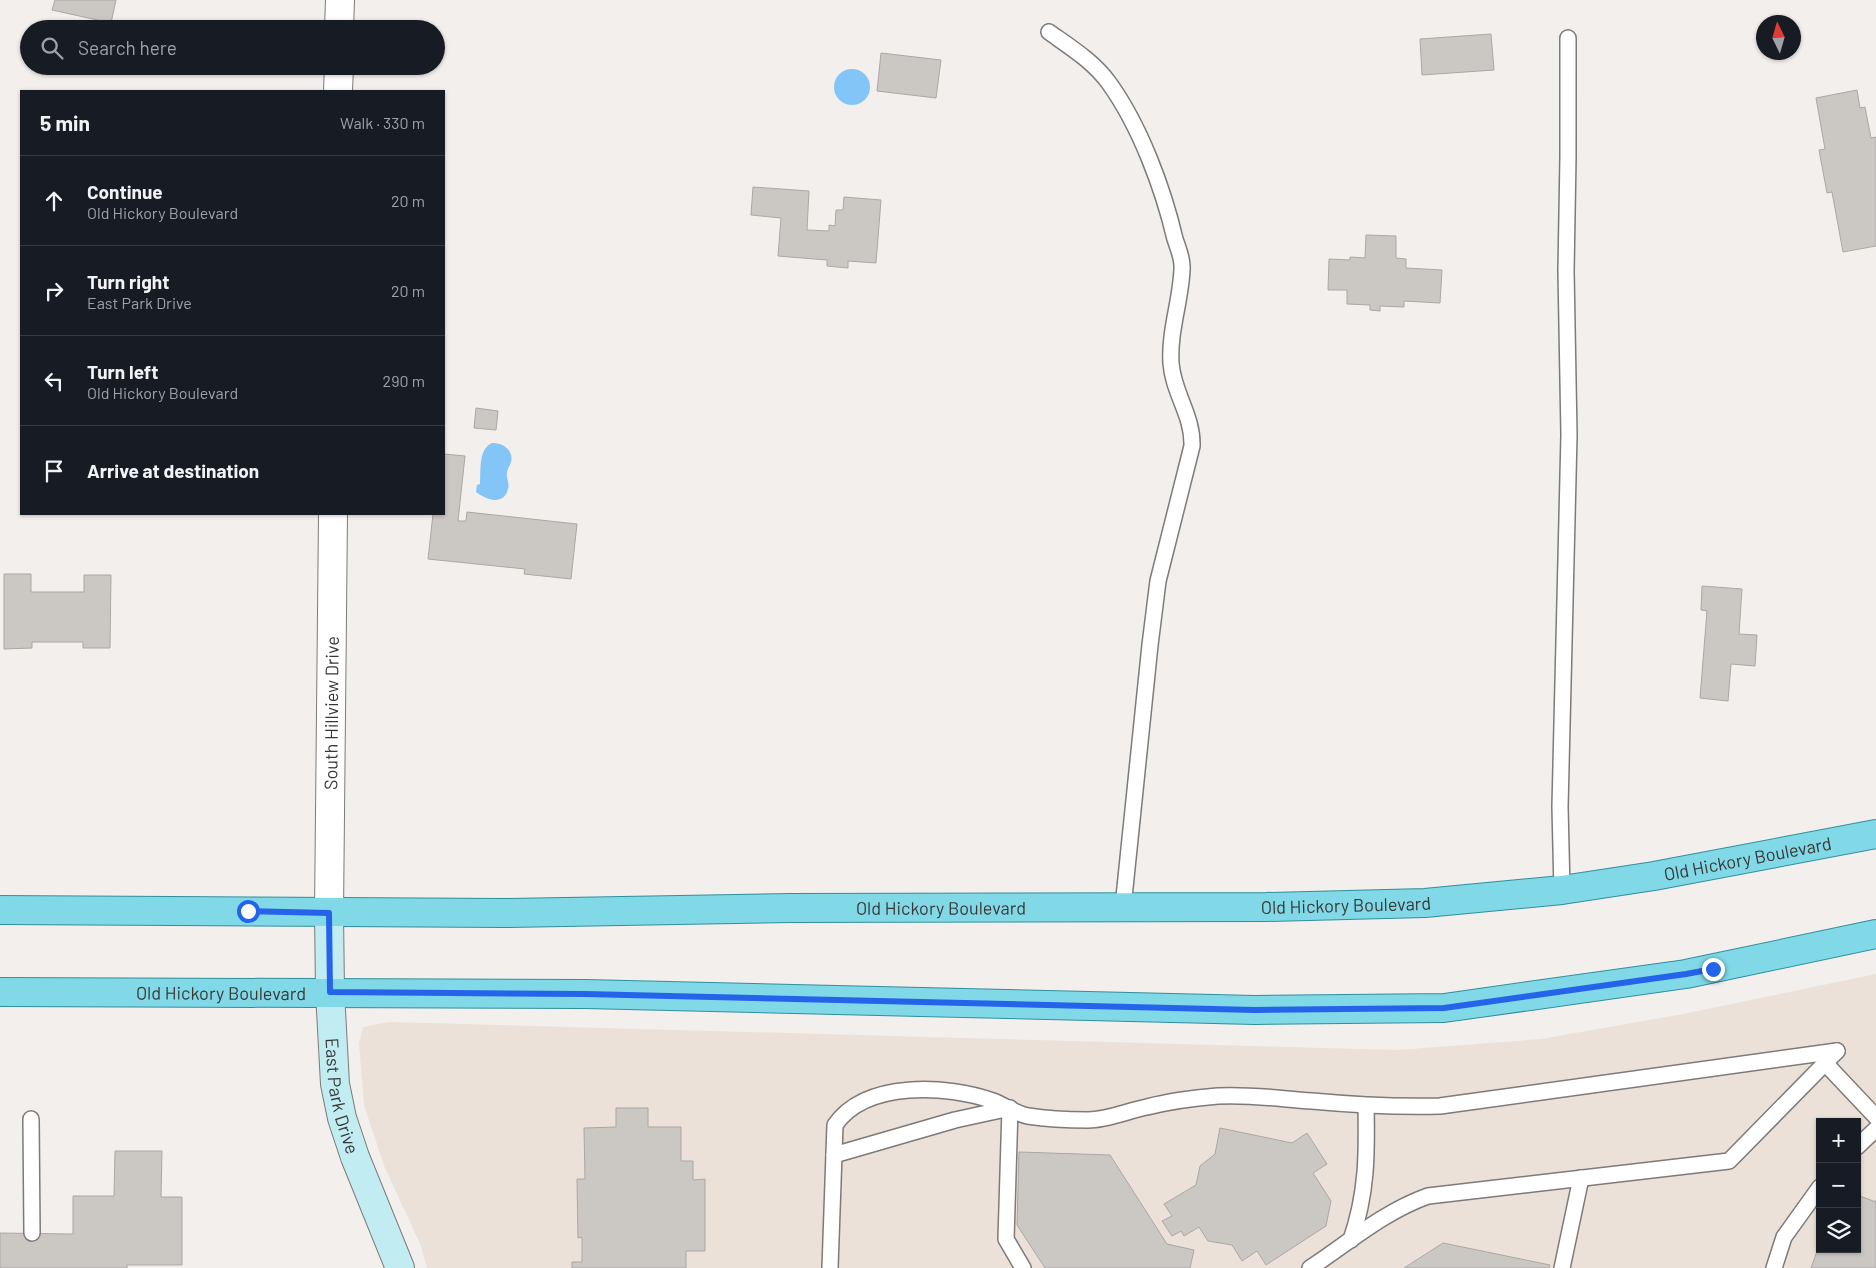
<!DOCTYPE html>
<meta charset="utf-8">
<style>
:root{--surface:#171b24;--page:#242831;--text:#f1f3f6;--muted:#9ea1a6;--line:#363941}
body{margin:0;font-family:Barlow,sans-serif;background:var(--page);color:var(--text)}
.controls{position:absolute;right:15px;bottom:15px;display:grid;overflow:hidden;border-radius:0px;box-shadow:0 1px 4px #0004}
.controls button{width:45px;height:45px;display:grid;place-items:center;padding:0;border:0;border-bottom:1px solid var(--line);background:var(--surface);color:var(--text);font:25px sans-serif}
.compass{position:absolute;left:1756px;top:15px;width:45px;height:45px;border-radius:50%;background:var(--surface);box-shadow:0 1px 4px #0004;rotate:355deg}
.stop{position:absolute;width:15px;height:15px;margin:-11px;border:4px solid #2563eb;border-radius:50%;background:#fff}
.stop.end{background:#2563eb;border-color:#fff;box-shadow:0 1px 5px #0008}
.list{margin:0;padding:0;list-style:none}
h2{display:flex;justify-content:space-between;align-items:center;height:65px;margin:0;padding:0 20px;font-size:21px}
h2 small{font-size:16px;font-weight:400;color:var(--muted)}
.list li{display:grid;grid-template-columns:32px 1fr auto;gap:15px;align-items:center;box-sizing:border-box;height:90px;padding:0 20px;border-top:1px solid var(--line)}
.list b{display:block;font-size:19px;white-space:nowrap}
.list p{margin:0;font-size:16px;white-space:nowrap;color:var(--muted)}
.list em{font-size:16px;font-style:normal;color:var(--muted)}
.icon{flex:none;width:28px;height:28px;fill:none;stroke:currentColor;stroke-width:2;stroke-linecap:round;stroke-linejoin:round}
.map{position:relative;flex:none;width:1876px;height:1268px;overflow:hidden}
.search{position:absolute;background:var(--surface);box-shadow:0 1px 4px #0004;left:20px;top:20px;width:425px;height:55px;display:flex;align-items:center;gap:12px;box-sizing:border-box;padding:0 18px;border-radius:28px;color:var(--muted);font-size:19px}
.panel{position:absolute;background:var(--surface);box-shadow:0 1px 4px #0004;left:20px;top:90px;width:425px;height:425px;border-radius:0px}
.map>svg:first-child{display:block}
</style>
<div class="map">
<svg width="1876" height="1268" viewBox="0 0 1876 1268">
<rect width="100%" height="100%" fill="#f3efec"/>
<!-- built -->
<path fill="#ebe1d8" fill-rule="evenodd" d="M1876 974V1268H427L421 1246 385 1168 364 1105 359 1044 363 1027 389 1022 1397 1050 1541 1039 1683 1014ZM1820 1122H1857V1249H1820Z"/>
<!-- water -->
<g fill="#84c5f7">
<circle cx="852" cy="87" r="18"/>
<path d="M492 443C503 442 514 451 511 462 510 466 507 469 507 473 506 479 510 483 508 489 504 506 486 500 476 492L477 485 480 484C481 471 478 449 492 443Z"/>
</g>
<!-- building -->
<g fill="#cbc8c4" stroke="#aba7a4">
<polygon points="55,0 116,0 111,23 52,10"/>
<polygon points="1491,34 1494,70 1422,75 1420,39"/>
<polygon points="881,53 941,60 936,98 877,91"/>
<polygon points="1857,90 1860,108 1865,107 1871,138 1876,137 1876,246 1843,252 1832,192 1827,193 1819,150 1825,149 1816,98"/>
<polygon points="753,187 809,191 807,230 829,231 829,225 835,226 836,210 843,210 844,197 881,200 876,263 848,261 848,268 827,266 827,260 778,256 781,218 751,215"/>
<polygon points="1366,235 1396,236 1396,258 1406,259 1406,268 1442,270 1440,303 1404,301 1404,307 1380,306 1380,311 1370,310 1370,305 1347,304 1347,290 1328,290 1329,259 1350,260 1350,257 1365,258"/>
<polygon points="476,408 498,411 496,430 474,428"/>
<polygon points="444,454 465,456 458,521 466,521 467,512 577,524 571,579 524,574 525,569 428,559 433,514 444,514"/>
<polygon points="4,574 31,574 31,592 84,592 84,575 111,575 110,648 83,648 83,642 32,642 32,648 4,649"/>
<polygon points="1702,586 1742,589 1739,634 1757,635 1755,666 1731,664 1728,701 1700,698 1707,611 1701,610"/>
<polygon points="616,1108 648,1108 648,1127 681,1127 681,1161 693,1161 693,1180 705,1179 705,1251 686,1251 686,1268 572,1268 572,1262 582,1262 582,1237 578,1238 577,1179 585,1179 584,1128 616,1127"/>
<polygon points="1220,1128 1292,1143 1307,1133 1327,1164 1313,1173 1331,1201 1326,1226 1266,1265 1257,1251 1242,1261 1232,1245 1208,1241 1199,1227 1184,1236 1181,1231 1172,1236 1162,1221 1172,1216 1164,1204 1196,1185 1200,1166 1215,1154"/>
<polygon points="115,1151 162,1151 161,1197 182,1197 182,1265 127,1265 127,1268 0,1268 0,1233 73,1234 73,1196 114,1196"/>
<polygon points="1019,1152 1110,1155 1167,1244 1194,1250 1190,1268 1045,1268 1017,1225"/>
<polygon points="1857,1195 1876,1202 1876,1200 1876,1268 1811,1268 1820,1243 1820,1249 1857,1249"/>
<polygon points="1443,1243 1550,1265 1549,1268 1404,1268"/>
</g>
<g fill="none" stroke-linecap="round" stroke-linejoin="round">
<defs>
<g id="lane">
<path d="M1049 32C1070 47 1093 61 1109 83 1140 126 1163 188 1175 239 1178 248 1183 259 1182 269 1181 300 1169 331 1171 363 1173 393 1193 415 1192 446L1158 581 1150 645 1123 907"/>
<polyline points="1562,890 1560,807 1569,435 1566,271 1568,157 1568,38"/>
<polyline points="1825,1063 1876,1117"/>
<polyline points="31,1119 32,1233"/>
<polyline points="1857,1147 1876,1129"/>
<polyline points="834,1155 955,1120 1010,1108 1006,1239 1023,1268"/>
<path d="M1351 1240C1367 1193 1367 1155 1366 1106"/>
<path d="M830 1268 835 1125C866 1080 948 1085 993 1101 1004 1105 1016 1114 1028 1116 1047 1119 1068 1120 1088 1120 1108 1120 1127 1111 1147 1107 1170 1101 1194 1098 1218 1096 1249 1094 1281 1099 1312 1101 1355 1105 1397 1107 1440 1106L1837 1051"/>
<path d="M1310 1268C1348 1243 1385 1211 1428 1196L1729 1161 1837 1051"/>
<polyline points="1562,1268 1581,1178"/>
<polyline points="1774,1268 1784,1237 1820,1187"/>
</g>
<g id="street">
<polyline points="339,29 340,0"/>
<polyline points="338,91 339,66"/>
<path id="s1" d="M329 913 333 514"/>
</g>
<g id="secondary">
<path id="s2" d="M329 913 330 992 335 1084 342 1118 355 1157 400 1268"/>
</g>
<g id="primary">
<path id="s3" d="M0 910 503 913 790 908 1266 907 1425 903 1562 890 1654 876 1876 834"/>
<path id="s4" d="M0 992 585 994 1255 1010 1444 1008 1686 974 1876 934"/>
</g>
</defs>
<!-- lane casing -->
<use href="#lane" stroke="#7e7a77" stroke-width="18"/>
<!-- street casing -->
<use href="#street" stroke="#7e7a77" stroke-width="30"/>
<!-- secondary casing -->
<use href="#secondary" stroke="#7e7a77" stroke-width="30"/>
<!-- primary casing -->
<use href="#primary" stroke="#318f9d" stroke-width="30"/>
<!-- lane -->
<use href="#lane" stroke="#fff" stroke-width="15"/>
<!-- street -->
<use href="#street" stroke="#fff" stroke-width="28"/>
<!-- secondary -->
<use href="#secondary" stroke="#c0ecf2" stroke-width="28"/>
<!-- primary -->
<use href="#primary" stroke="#81d8e6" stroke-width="28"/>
</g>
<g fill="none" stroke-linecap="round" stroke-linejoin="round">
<!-- route -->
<polyline stroke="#2563eb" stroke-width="6" points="248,911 329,913 330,992 585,994 1255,1010 1444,1008 1686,974 1713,969"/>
</g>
<g text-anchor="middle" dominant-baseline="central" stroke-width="4" stroke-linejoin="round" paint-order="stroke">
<!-- street labels -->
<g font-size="18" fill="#393736" stroke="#f3efec">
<text stroke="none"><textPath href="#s1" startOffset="200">South Hillview Drive</textPath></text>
<text stroke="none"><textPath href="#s3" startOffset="1751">Old Hickory Boulevard</textPath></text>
<text stroke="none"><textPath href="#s3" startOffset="1346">Old Hickory Boulevard</textPath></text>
<text stroke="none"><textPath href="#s3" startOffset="941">Old Hickory Boulevard</textPath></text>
<text stroke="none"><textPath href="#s4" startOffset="221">Old Hickory Boulevard</textPath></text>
<text stroke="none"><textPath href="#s2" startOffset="184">East Park Drive</textPath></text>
</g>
</g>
</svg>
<div class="controls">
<button>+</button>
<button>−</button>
<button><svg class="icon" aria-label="layers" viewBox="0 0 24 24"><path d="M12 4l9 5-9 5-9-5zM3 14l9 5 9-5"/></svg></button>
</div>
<svg class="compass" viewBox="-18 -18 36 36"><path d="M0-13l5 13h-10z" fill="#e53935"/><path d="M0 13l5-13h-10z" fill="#9ea1a6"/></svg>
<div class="stop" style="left:248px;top:911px"></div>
<div class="stop end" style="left:1713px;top:969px"></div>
<div class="search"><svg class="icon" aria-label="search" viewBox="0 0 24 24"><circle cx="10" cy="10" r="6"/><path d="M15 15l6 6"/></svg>Search here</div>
<section class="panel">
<h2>5 min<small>Walk · 330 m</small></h2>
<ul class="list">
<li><svg class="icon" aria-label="ahead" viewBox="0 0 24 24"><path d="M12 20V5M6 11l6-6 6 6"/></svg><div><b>Continue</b><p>Old Hickory Boulevard</p></div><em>20 m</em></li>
<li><svg class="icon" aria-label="right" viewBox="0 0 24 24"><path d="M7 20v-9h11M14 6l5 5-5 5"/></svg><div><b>Turn right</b><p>East Park Drive</p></div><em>20 m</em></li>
<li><svg class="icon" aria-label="left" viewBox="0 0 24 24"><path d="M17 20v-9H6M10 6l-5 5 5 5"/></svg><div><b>Turn left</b><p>Old Hickory Boulevard</p></div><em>290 m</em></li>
<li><svg class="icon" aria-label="arrive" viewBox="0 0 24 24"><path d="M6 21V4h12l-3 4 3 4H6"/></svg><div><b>Arrive at destination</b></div></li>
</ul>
</section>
</div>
